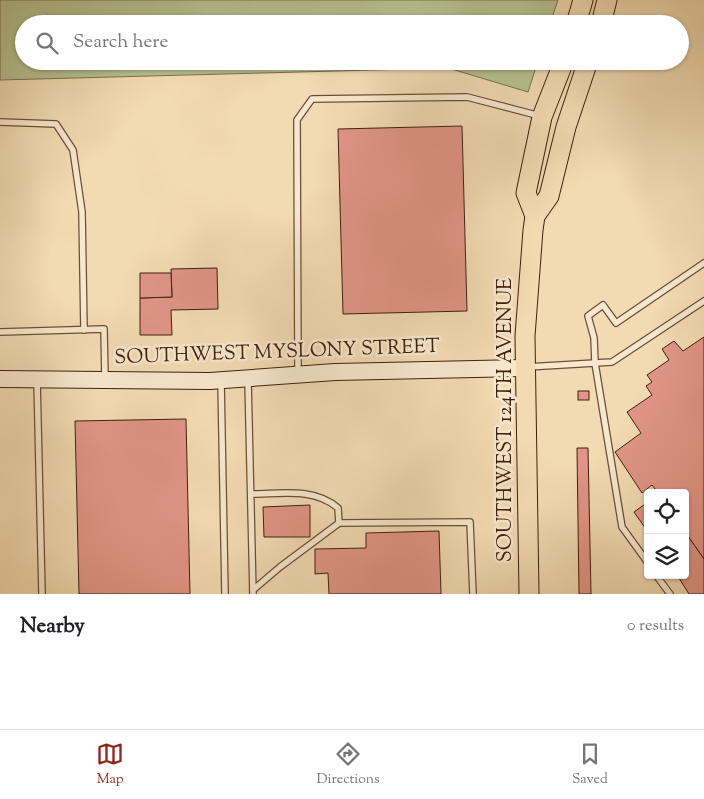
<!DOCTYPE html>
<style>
:root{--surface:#fff;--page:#f2f2f2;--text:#202124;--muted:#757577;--line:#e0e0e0;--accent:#8f2418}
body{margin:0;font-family:"Sorts Mill Goudy",serif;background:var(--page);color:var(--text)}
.controls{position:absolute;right:15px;bottom:15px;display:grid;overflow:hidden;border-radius:5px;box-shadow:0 1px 4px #0004}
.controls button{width:45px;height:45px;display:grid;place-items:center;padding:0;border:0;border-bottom:1px solid var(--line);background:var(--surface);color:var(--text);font:25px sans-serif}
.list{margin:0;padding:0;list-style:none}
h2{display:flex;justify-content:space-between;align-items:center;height:65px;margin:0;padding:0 20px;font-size:21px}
h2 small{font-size:16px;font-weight:400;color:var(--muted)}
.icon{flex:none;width:28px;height:28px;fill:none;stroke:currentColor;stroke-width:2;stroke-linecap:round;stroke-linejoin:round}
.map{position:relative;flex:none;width:704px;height:594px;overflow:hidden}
.search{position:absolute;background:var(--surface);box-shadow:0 1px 4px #0004;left:15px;right:15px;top:15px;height:55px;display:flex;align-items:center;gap:12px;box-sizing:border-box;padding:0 18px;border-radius:28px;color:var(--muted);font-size:19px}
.sheet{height:135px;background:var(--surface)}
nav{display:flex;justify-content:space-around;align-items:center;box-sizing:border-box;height:70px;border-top:1px solid var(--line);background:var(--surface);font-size:14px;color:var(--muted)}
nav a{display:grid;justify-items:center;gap:2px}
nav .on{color:var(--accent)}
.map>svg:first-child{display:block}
</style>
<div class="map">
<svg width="704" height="594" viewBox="0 0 704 594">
<rect width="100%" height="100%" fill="#f2dab2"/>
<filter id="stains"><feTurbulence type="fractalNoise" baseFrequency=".004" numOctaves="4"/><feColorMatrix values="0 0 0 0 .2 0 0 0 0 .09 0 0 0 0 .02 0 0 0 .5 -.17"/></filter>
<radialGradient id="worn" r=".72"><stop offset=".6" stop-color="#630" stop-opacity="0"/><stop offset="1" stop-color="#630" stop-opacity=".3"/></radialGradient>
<!-- green -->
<polygon fill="#b6c190" stroke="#7b704e" points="0,0 558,0 550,24 24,24 24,61 538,61 528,92 448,68 0,80"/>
<!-- building -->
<g fill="#e19586" stroke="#40200c">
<polygon points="462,126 467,311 343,314 338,129"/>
<polygon points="217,268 218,309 171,310 172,335 140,335 140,298 172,297 171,269"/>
<polygon points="140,273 171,273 172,297 140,298"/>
<polygon points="704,337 704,559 685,532 685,493 658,493 652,485 642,493 615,452 641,433 627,412 652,395 646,386 652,382 647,375 669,360 662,349 674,341 683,351"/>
<rect x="578" y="391" width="11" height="9"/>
<polygon points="186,419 190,594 79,594 75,421"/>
<polygon points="577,448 588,448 591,594 579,594"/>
<polygon points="648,502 648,532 634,512"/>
<polygon points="310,505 310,537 264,537 263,507"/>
<polygon points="439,531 441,594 329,594 328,573 315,574 315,549 366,548 366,533"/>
<polygon points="685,532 704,559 704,594 689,594 677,575 685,575"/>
</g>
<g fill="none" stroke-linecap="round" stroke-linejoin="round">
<defs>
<g id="lane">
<polyline points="0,122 56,124 73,150 82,212 84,330"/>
<polyline points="0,332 104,329 105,379"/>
<polyline points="527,367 612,362 704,301"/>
<polyline points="298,374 297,120 312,99 467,97 540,116"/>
<polyline points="37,380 42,594"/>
<polyline points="248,380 253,594"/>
<polyline points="221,381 225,594"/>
<path d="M251 494C280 494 314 487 338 508L339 523 470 522 473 594"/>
<polyline points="648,563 622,527 595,363 594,338 588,316 603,305 616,323 704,263"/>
<polyline points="656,575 670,594"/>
<polyline points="253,590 280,567 339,523"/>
</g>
<polyline id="secondary" points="0,379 210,381 335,372 525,368"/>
<g id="primary">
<polyline points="576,24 583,0"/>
<polyline points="601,24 607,0"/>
<polyline points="535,216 526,193 542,117 564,61"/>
<polyline points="529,594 525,336 533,230 535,216 549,196 566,127 588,61"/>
</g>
</defs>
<!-- lane casing -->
<use href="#lane" stroke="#6c4e36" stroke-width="8"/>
<!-- secondary casing -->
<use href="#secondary" stroke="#40200c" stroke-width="18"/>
<!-- primary casing -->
<use href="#primary" stroke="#40200c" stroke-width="21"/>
<!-- lane -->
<use href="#lane" stroke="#f7e7cd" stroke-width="5.5"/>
<!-- secondary -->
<use href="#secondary" stroke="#f7e7cd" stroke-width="16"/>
<!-- primary -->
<use href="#primary" stroke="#f2dab2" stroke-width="19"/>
</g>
<g text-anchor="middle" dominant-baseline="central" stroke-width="5" stroke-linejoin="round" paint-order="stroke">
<!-- street labels -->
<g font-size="20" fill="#40200c" stroke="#f7e7cd">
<text transform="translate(277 353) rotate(-2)">SOUTHWEST MYSLONY STREET</text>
<text transform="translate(506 420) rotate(-90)">SOUTHWEST 124TH AVENUE</text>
</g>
</g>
<rect width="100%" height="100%" filter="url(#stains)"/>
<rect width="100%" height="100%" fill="url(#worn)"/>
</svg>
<div class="controls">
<button><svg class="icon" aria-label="locate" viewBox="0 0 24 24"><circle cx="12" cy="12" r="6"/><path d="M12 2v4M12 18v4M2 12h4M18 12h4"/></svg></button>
<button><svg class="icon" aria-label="layers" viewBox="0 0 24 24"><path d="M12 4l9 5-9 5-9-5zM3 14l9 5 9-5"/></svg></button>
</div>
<div class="search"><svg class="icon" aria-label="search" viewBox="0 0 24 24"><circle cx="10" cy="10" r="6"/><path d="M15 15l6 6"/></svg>Search here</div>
</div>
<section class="sheet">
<h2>Nearby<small>0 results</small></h2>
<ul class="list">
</ul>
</section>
<nav>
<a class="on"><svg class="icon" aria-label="map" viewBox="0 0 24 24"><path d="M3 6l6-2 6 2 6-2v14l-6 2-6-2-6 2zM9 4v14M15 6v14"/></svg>Map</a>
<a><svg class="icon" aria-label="directions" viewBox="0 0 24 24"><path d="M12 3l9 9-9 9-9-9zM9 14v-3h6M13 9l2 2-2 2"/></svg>Directions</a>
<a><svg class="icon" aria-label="saved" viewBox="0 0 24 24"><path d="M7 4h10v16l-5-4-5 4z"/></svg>Saved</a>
</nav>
